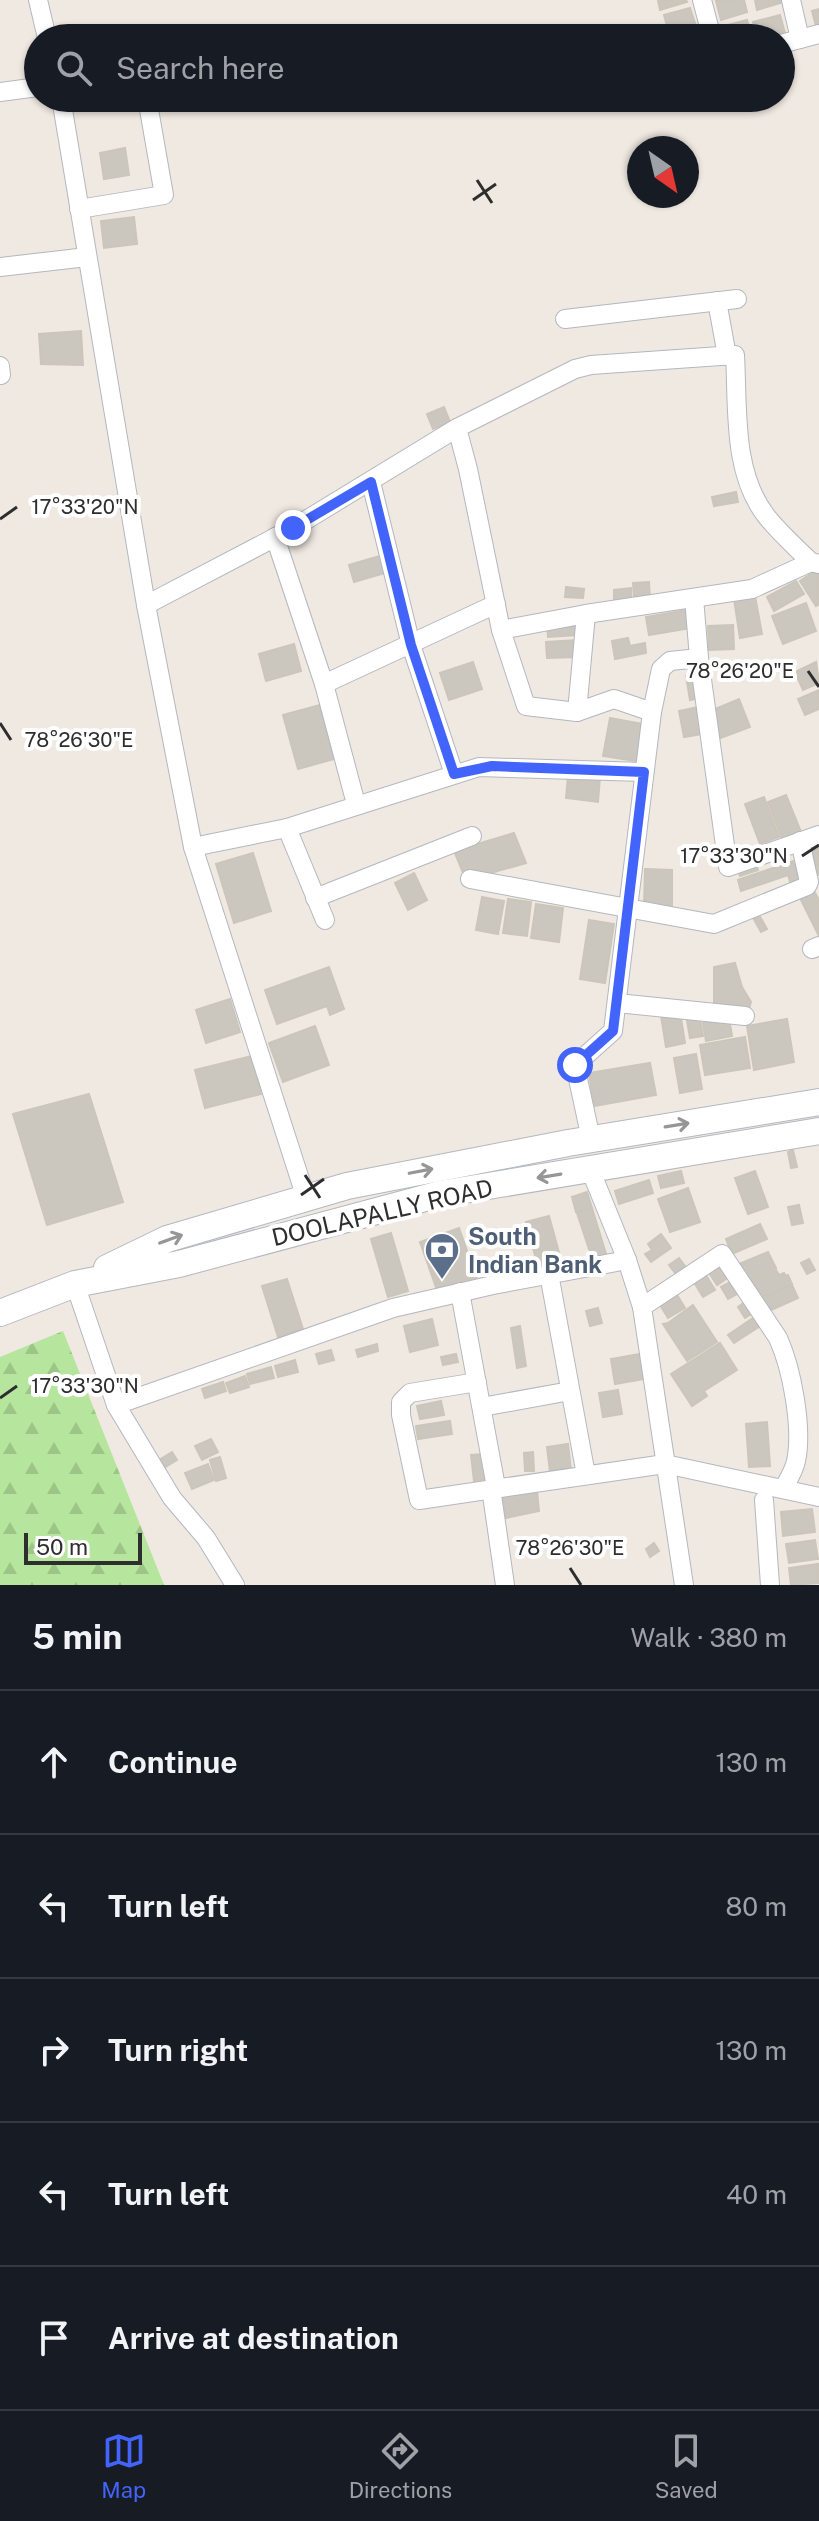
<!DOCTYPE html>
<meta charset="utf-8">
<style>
:root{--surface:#171b24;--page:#242831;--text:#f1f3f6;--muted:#9ea1a6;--line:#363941;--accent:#4264fb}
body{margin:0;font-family:"Public Sans",sans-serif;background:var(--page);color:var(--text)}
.compass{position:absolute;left:627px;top:136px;width:72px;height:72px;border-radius:50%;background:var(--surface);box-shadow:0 2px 6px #0004;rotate:146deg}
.scale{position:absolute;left:24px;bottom:20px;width:118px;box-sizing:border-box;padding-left:8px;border:4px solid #2e2e2e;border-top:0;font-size:22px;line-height:28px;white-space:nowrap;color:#2e2e2e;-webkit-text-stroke:6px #fff;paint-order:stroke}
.stop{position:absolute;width:24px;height:24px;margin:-18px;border:6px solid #4264fb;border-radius:50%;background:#fff}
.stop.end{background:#4264fb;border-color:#fff;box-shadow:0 2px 8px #0008}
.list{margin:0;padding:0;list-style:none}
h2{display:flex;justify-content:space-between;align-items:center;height:104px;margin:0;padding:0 32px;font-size:34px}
h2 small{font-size:26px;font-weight:400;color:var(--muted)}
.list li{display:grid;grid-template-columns:52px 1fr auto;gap:24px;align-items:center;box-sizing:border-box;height:144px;padding:0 32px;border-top:2px solid var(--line)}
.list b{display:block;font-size:30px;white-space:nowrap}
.list em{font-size:26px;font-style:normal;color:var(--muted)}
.icon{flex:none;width:44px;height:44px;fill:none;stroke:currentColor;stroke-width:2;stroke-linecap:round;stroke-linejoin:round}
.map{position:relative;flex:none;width:819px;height:1585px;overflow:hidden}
.search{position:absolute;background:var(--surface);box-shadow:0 2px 6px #0004;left:24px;right:24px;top:24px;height:88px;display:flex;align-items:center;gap:20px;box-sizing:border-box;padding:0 28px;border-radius:44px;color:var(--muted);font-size:30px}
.sheet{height:824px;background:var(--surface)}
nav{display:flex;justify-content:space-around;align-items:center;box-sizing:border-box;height:112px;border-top:2px solid var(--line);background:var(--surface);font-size:22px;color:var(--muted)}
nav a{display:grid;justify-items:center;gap:4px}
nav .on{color:var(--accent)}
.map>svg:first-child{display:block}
</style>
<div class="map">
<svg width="819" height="1585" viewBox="0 0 819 1585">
<defs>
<pattern id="forest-firs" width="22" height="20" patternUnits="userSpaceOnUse" patternTransform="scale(2)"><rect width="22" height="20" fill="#b6e59e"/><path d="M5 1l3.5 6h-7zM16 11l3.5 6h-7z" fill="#9dc588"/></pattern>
</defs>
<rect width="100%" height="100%" fill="#efe9e1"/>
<!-- forest -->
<polygon fill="url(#forest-firs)" points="63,1331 164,1585 0,1585 0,1357"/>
<!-- building -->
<g fill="#cbc7bf" stroke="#cbc5ba" stroke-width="2">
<polygon points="658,0 686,0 687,2 660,10"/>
<polygon points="744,0 747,12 721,20 716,1"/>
<polygon points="755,0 783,0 784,2 757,10"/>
<polygon points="690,8 696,26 669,33 664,15"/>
<polygon points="819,9 819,29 817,30 812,11"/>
<polygon points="780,15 785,33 758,38 753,22"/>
<polygon points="747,20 752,38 723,38 720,27"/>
<polygon points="125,148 129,175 104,179 100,153"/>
<polygon points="134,217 137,244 104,248 101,221"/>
<polygon points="81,331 83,365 41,364 39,334"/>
<polygon points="444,407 450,422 433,429 427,414"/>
<polygon points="736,492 738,502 714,506 712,497"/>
<polygon points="383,555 388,572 354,582 349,565"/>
<polygon points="818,569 819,604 816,606 800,581"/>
<polygon points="796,581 804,594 774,611 767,597"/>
<polygon points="649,582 650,600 634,601 633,583"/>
<polygon points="566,587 584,589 583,598 565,597"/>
<polygon points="631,588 631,599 614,601 614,590"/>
<polygon points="755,596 762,634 740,638 734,599"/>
<polygon points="806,603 816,631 783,644 772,616"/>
<polygon points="687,610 691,628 649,635 646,617"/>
<polygon points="577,623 578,635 548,637 547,624"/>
<polygon points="733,625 734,649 709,650 708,626"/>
<polygon points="628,638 630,646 645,643 646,653 615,659 612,641"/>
<polygon points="577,640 578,657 547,658 546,642"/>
<polygon points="294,644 301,671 266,681 259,654"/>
<polygon points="473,662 482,689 449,700 440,673"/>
<polygon points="816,662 819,683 803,690 795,672"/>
<polygon points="697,674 701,698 690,700 686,676"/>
<polygon points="819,690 819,709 805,715 798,699"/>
<polygon points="739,699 750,727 718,739 708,712"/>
<polygon points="320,705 334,759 298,769 283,715"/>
<polygon points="703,706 708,733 684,737 679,711"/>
<polygon points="610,718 643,724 636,761 603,756"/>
<polygon points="568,775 600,777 598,802 566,798"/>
<polygon points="786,795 801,832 782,839 768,802"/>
<polygon points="764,797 779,837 760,844 745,804"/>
<polygon points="514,833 526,863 466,880 454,851"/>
<polygon points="819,839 819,875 816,875 807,843"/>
<polygon points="253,853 271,911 234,923 216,864"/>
<polygon points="755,861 758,870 740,876 737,867"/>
<polygon points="793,861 800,882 791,885 788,875 741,891 738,880"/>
<polygon points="645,869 672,870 672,908 644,907"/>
<polygon points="414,873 427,900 408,910 395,883"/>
<polygon points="814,891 819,900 819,936 800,898"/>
<polygon points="482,897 504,901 498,934 476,930"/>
<polygon points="508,899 531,902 527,936 503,933"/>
<polygon points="536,904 563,908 559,942 531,938"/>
<polygon points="758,913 767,929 761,932 752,916"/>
<polygon points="589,920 614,924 605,983 580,979"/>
<polygon points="735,963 742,987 751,1002 748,1012 714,1008 714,967"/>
<polygon points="329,967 344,1009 330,1015 327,1006 277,1024 265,990"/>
<polygon points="230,999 240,1032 206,1043 196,1010"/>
<polygon points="680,1012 685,1043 666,1047 661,1016"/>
<polygon points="699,1013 703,1036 690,1038 686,1015"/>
<polygon points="729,1018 732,1036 706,1041 703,1023"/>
<polygon points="787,1019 794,1062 754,1070 747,1026"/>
<polygon points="315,1026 329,1065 283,1082 269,1043"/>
<polygon points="745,1037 750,1068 705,1075 700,1045"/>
<polygon points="696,1054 702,1089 680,1093 674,1058"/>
<polygon points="252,1056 261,1094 205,1108 195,1070"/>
<polygon points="650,1063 656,1095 594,1106 589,1073"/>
<polygon points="89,1094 123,1202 47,1225 13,1114"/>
<polygon points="793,1150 797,1167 791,1168 788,1152"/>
<polygon points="681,1171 684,1183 661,1188 658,1176"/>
<polygon points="755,1171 768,1207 748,1214 735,1178"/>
<polygon points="649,1180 653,1193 619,1204 615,1191"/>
<polygon points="688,1188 700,1222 670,1232 658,1199"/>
<polygon points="587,1192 592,1208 576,1212 572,1197"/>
<polygon points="799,1205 803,1223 792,1225 788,1207"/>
<polygon points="592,1208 607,1257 593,1261 577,1213"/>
<polygon points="549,1216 563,1267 540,1274 526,1222"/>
<polygon points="760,1224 767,1239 732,1254 726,1239"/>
<polygon points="459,1228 477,1279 438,1293 420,1242"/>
<polygon points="391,1233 408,1291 388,1297 371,1239"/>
<polygon points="661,1234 671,1248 651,1262 645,1254 652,1250 648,1244"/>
<polygon points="768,1252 776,1268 747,1282 739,1264"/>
<polygon points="679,1258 685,1266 675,1273 669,1265"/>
<polygon points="809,1259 815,1270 807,1274 801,1263"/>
<polygon points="721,1263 729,1277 717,1285 708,1271"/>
<polygon points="776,1270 779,1275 784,1273 786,1276 788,1275 792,1284 762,1297 751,1282"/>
<polygon points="704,1272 715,1290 703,1297 692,1279"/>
<polygon points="287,1279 303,1329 278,1337 262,1286"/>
<polygon points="730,1282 737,1294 728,1299 721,1287"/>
<polygon points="792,1285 798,1298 769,1311 762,1298"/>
<polygon points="674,1290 685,1308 668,1318 657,1300"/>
<polygon points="745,1302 753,1313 745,1318 738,1307"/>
<polygon points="693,1305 717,1342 687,1361 663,1324 668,1323"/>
<polygon points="598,1308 602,1323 590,1326 586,1311"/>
<polygon points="759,1314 765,1323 734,1343 728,1335"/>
<polygon points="432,1319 438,1345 410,1352 404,1326"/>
<polygon points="520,1326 526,1366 517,1368 511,1328"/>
<polygon points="720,1343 737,1370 704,1391 707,1396 692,1406 671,1374"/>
<polygon points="377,1344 378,1351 358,1357 356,1350"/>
<polygon points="331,1350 334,1360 319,1364 316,1354"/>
<polygon points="456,1354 458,1362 443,1365 441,1357"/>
<polygon points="640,1354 644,1379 615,1384 611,1359"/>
<polygon points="295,1360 298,1372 278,1377 275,1366"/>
<polygon points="271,1367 274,1378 250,1384 247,1374"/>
<polygon points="245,1376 249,1387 230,1393 226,1383"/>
<polygon points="223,1382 226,1391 205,1398 202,1389"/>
<polygon points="618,1390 622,1414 603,1417 599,1393"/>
<polygon points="441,1401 444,1415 420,1419 417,1406"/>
<polygon points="450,1421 452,1434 418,1439 416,1426"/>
<polygon points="767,1422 770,1466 749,1467 746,1424"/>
<polygon points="211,1439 218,1452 202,1460 195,1446"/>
<polygon points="568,1444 571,1470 550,1472 547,1447"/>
<polygon points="172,1452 177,1460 159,1471 154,1463"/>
<polygon points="533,1452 534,1471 525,1471 524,1453"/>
<polygon points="484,1454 486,1479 474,1481 471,1455"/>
<polygon points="220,1457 226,1478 216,1481 210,1460"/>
<polygon points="208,1464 214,1480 192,1489 185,1473"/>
<polygon points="537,1491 539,1511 506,1518 503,1496"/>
<polygon points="812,1509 815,1532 783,1536 781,1512"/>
<polygon points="815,1540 818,1559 789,1563 786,1544"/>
<polygon points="654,1543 659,1551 650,1557 646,1549"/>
<polygon points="818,1564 819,1583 791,1585 789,1568"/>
</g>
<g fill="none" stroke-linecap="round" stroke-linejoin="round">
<defs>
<g id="street">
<polyline points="38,0 47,38"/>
<polyline points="702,0 712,38"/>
<polyline points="791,0 800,39"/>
<polyline points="781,44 819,34"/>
<polyline points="0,92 38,87"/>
<polyline points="61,98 146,605 193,847 306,1198"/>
<polyline points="79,209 164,195 147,98"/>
<polyline points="0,267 87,257"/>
<polyline points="717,301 727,356"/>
<polyline points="565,319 737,299"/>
<polyline points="0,366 1,375"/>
<polyline points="457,428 468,469 501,630 526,706 577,712 614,699 652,712 613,1031 575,1065 591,1139"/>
<polyline points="371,482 411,645 454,774"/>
<polyline points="275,537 324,684 356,804"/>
<polyline points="694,598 699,658 728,867 819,835"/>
<path d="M146 605 293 528 457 428 575 369 591 365 735 355C738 408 732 473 767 517 780 533 796 548 811 562L819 564"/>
<polyline points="501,630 586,614 752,589 811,562"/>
<polyline points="324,684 496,604"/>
<polyline points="577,712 586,614"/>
<polyline points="652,712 661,669 670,661 699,658"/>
<polyline points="287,828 325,920"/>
<polyline points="193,847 287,828 479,767 644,772"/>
<polyline points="470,879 714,924 807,886 809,882 800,841"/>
<polyline points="315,898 472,836"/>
<polyline points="812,949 819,946"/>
<polyline points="617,1003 745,1016"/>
<polyline points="590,1169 627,1260 642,1307 684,1585"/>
<polyline points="549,1274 586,1475"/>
<polyline points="75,1284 116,1405 172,1498 206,1538 235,1585"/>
<polyline points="460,1292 496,1487"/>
<path d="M642 1307 722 1254 778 1338C792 1369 803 1428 796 1461 794 1471 788 1480 783 1489"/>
<polyline points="477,1382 410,1393 401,1402 401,1415 419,1500 665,1464 819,1497"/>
<polyline points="116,1405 393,1308 493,1285 627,1260"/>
<polyline points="482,1407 570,1391"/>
<polyline points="491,1488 505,1585"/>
<polyline points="764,1500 770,1585"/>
</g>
<g id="secondary">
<polyline points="107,1268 167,1239 347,1186 568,1143 819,1102"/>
<polyline points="0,1313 75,1284 179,1264 440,1194 819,1131"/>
</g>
</defs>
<!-- street casing -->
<use href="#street" stroke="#b4b7c1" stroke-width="20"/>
<!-- secondary casing -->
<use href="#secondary" stroke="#b4b7c1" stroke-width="28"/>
<!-- street -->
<use href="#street" stroke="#fff" stroke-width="18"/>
<!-- secondary -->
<use href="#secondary" stroke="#fff" stroke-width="26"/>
</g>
<!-- one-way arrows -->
<defs><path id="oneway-shaft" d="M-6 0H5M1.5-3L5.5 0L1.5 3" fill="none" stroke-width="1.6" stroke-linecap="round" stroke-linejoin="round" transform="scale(2)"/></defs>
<g stroke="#969696">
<use href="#oneway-shaft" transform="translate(677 1125) rotate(-9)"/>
<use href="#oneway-shaft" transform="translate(421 1171) rotate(-11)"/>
<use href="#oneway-shaft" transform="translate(549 1176) rotate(171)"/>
<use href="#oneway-shaft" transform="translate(171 1239) rotate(-20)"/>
</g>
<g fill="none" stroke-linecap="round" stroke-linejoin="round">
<!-- route -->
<polyline stroke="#4264fb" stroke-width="10" points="293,528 371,482 411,645 454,774 492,766 644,772 613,1031 575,1065"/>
</g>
<!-- ticks -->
<path fill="none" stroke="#2e2e2e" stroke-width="3" d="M477 180 492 203M473 200 496 184M0 519 17 507M808 671 819 687M0 723 11 740M802 856 819 845M305 1175 320 1198M301 1195 324 1179M0 1398 17 1386M570 1568 581 1585"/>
<!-- icons -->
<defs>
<symbol id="bank-pin" viewBox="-11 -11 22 30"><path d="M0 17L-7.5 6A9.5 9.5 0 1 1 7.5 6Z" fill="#5c6f8a" stroke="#fff"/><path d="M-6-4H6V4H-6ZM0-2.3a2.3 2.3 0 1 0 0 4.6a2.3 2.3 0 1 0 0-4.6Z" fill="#fff"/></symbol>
</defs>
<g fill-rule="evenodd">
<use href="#bank-pin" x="422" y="1230" width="40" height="54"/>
</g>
<g text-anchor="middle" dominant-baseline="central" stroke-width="8" stroke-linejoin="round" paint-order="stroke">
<!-- street labels -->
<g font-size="24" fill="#2e2e2e" stroke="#fff">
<text transform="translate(382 1212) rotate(-13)">DOOLAPALLY ROAD</text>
</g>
<!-- service labels -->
<g font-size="24" font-weight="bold" fill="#4e5e75" stroke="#fff" text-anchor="start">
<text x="468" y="1236">South<tspan x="468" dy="28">Indian Bank</tspan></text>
</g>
</g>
<g font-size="20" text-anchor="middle" fill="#2e2e2e" stroke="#fff" stroke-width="8" stroke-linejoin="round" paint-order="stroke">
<text x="85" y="514">17°33'20"N</text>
<text x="740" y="678">78°26'20"E</text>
<text x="79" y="747">78°26'30"E</text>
<text x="734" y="863">17°33'30"N</text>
<text x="85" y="1393">17°33'30"N</text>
<text x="570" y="1555">78°26'30"E</text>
</g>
</svg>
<svg class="compass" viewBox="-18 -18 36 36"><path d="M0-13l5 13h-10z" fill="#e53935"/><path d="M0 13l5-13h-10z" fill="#9ea1a6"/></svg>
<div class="scale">50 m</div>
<div class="stop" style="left:575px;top:1065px"></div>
<div class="stop end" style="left:293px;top:528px"></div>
<div class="search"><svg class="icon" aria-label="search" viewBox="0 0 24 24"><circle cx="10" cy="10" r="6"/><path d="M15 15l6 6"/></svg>Search here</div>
</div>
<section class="sheet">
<h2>5 min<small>Walk · 380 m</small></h2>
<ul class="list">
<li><svg class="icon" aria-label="ahead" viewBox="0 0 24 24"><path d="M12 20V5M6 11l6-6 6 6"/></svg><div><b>Continue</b></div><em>130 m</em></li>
<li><svg class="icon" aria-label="left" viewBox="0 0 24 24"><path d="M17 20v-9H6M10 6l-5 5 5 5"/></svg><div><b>Turn left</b></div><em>80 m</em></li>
<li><svg class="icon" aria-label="right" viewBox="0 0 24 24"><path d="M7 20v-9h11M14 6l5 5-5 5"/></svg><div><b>Turn right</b></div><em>130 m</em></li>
<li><svg class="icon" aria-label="left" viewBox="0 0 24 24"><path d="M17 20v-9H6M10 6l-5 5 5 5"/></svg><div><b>Turn left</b></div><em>40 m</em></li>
<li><svg class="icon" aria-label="arrive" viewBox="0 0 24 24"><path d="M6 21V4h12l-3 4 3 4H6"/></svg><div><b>Arrive at destination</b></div></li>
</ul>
</section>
<nav>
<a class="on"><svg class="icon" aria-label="map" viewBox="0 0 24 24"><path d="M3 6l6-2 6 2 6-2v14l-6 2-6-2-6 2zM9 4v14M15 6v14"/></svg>Map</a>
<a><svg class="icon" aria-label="directions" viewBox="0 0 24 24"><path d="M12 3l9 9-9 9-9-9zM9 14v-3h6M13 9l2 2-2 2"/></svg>Directions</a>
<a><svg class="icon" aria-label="saved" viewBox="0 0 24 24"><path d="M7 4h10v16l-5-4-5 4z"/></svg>Saved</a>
</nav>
